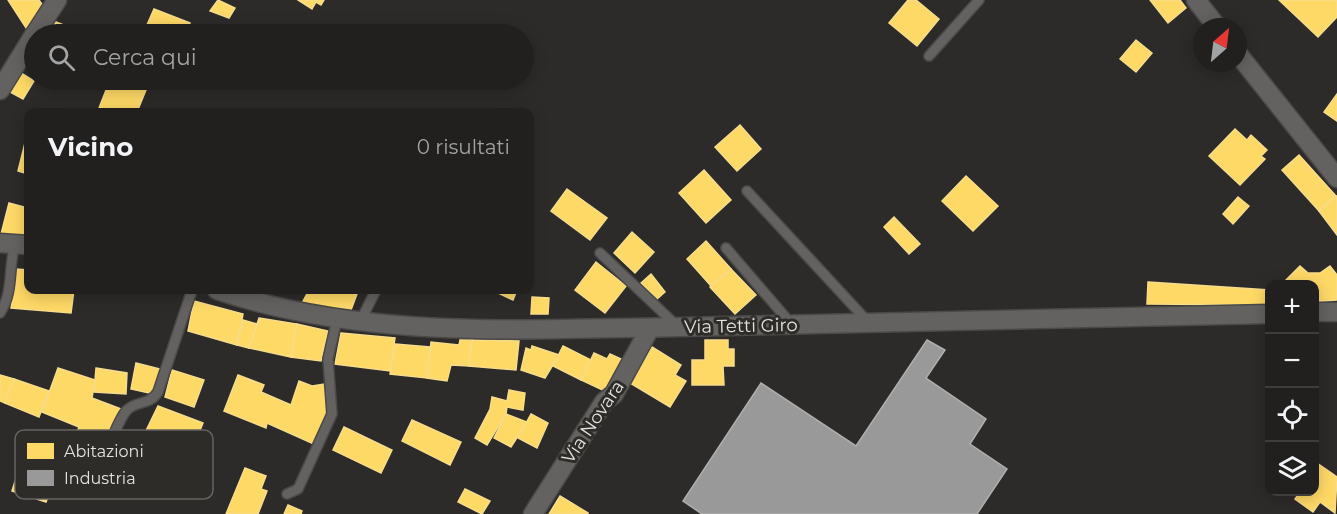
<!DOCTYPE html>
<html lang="it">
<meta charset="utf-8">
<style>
:root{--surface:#22201f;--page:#2a2828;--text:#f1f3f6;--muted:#a2a3a4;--line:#3f3e3d}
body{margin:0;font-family:Montserrat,sans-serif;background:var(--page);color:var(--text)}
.controls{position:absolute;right:18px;bottom:18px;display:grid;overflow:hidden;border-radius:12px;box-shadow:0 3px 15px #0003}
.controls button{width:54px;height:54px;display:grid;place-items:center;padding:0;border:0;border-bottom:2px solid var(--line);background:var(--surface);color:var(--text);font:30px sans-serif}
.compass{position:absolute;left:1193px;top:18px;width:54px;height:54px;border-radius:50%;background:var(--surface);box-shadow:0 3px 15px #0003;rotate:28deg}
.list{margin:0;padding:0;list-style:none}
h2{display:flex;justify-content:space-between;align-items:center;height:78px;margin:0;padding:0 24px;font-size:26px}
h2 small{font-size:20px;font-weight:400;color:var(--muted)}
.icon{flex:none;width:33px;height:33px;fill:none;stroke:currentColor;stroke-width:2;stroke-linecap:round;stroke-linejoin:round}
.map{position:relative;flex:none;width:1337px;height:514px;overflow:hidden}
.search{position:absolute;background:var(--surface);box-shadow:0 3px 15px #0003;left:24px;top:24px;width:510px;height:66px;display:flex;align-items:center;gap:15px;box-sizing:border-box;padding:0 21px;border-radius:33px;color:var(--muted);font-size:22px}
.panel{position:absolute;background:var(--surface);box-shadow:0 3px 15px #0003;left:24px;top:108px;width:510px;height:186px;border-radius:12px}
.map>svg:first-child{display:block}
</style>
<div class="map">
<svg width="1337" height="514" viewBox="0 0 1337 514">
<rect width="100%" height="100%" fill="#2d2b29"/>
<!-- homes -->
<g fill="#ffd966" stroke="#f7dc8b" stroke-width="1.5">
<polygon points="8,0 39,0 44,7 28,31"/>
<polygon points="218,0 235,8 229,18 210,11"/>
<polygon points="298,0 324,0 321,5 316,2 312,9"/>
<polygon points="908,0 916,0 939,19 917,46 889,23"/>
<polygon points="1150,0 1180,0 1186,8 1168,23"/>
<polygon points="1279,0 1337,0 1337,17 1318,37"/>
<polygon points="154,9 190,23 185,34 143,34"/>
<polygon points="56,22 87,34 48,34"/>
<polygon points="1136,40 1152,53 1136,72 1120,59"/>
<polygon points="21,73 34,81 23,99 10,92"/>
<polygon points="54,80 85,80 82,88"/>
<polygon points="110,80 120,80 146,90 137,112 111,112 99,108"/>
<polygon points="1337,94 1337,121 1324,112"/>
<polygon points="740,125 761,149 737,171 715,147"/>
<polygon points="1235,129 1247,140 1251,135 1267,150 1261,156 1265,159 1240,185 1209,156"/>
<polygon points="28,131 28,174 18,171"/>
<polygon points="1299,155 1336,196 1319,211 1282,170"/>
<polygon points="704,170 731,200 706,223 679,193"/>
<polygon points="966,176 998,206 973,231 942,201"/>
<polygon points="567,189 607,218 590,240 551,211"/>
<polygon points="1336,196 1337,196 1337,235 1319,211"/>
<polygon points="1238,197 1249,206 1233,224 1223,214"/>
<polygon points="9,203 28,208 28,235 1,234"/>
<polygon points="894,217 920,244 909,254 884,227"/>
<polygon points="632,232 654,252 635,273 614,253"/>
<polygon points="706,241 731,269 711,286 687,259"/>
<polygon points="596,262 626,286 605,313 575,290"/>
<polygon points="1300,266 1308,273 1320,273 1330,266 1337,275 1337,300 1314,302 1314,284 1282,284"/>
<polygon points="16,269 28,270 28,290 74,290 71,313 11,308"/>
<polygon points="731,269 756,295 735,314 710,287"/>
<polygon points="651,274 665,292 656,300 641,283"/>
<polygon points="1148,282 1270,290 1270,297 1264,305 1147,304"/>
<polygon points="309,290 343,290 357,294 351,310 301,305"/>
<polygon points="492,290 517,290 513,300"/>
<polygon points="532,297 549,298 548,314 531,314"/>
<polygon points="194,301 243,314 237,345 188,331"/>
<polygon points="259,318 297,324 291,357 249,348"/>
<polygon points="243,320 257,324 249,348 237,345"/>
<polygon points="297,324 328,331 321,361 291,357"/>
<polygon points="341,333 395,338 390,371 335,364"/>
<polygon points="460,340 472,340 469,366 451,365 447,381 427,378 431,342 459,345"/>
<polygon points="472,340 519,341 516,370 469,366"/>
<polygon points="705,340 728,340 728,349 734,349 734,366 723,366 724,385 692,385 692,360 705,360"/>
<polygon points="395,344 430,347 427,378 390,374"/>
<polygon points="532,346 559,355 545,378 521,370 526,348 531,350"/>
<polygon points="563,346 591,360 581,380 553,366"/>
<polygon points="652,347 681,365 675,375 686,381 670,407 630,383"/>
<polygon points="594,353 607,359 610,354 623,360 609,393 581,380"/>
<polygon points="136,363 160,369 154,394 131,389"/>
<polygon points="58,368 95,380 92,398 121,409 110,437 99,432 95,440 77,432 79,427 42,412"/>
<polygon points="96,368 127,373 126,394 94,392"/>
<polygon points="172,370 204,380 194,407 165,397"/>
<polygon points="0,375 14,379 5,403 0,401"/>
<polygon points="238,375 264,385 261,392 291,405 299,381 312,386 324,384 328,410 316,445 267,423 266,428 224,411"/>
<polygon points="14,379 49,391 39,417 5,403"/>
<polygon points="509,390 525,393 523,410 507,407 506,414 487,445 475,438 490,409 492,397 507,401"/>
<polygon points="158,406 203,423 189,458 143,437"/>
<polygon points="506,414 527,422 511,447 494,438"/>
<polygon points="531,414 548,423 537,448 518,438"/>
<polygon points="412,420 461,442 450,465 402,441"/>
<polygon points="344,427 392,450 381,473 333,450"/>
<polygon points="26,446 37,450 30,471 53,478 57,464 81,472 75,491 53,484 46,502 12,491"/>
<polygon points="1317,463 1337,477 1335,513 1320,502 1313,512 1295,499 1300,492 1314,492 1314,467"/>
<polygon points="245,468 266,476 261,489 267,491 258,514 226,514"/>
<polygon points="465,489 490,501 482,514 458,502"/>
<polygon points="560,496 588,513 588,514 549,514"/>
<polygon points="288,505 302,511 301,514 284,514"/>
</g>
<!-- industry -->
<polygon fill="#999" stroke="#b0afae" stroke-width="1.5" points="927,340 945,350 926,378 986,419 970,444 1007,469 977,514 702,514 683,501 761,383 856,446"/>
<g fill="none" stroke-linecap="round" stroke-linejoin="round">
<defs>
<g id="lane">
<polyline points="929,56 979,0"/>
<polyline points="747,191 870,324"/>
<polyline points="726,248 793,326"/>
<polyline points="600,253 677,326"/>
<path d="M0 313C14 291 8 268 15 244"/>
<polyline points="360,322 376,290"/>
<path d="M95 481C103 465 117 420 127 410 137 400 149 406 158 392L192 290"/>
<polyline points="287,494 298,489 332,414 328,359 337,319"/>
</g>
<g id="street">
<polyline points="1196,0 1217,27"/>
<polyline points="35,34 57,0"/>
<polyline points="1238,54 1337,178"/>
<polyline points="0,90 34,35"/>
<polyline points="0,243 28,245"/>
<path d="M217 290C364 340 526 329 680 327 876 324 1073 319 1270 314"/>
<polyline points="1314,312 1337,312"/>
<polyline points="533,514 604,402 614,394 650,328"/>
</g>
</defs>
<!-- lane casing -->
<use href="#lane" stroke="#4b4948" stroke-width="12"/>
<!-- street casing -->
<use href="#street" stroke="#4b4948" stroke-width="21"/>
<!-- lane -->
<use href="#lane" stroke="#646260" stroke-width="9"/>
<!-- street -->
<use href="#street" stroke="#646260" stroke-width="18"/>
</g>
<g text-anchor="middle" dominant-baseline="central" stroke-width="6" stroke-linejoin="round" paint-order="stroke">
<!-- street labels -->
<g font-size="18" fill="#e4e2e0" stroke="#2e2c28">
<text transform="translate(741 326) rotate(-1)">Via Tetti Giro</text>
<text transform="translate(593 422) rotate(-56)">Via Novara</text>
</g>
</g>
<!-- legend -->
<rect x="15" y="430" width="198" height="69" rx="9" fill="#2e2c28" stroke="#65635f" stroke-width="1.5"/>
<rect x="27" y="443" width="27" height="16" fill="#ffd966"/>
<rect x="27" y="470" width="27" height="16" fill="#999"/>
<g font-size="16" fill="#e4e2e0">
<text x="64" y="457">Abitazioni</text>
<text x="64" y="484">Industria</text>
</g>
</svg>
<div class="controls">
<button>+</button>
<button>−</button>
<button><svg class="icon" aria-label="locate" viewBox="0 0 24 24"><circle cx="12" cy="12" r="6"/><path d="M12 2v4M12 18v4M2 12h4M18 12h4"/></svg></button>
<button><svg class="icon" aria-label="layers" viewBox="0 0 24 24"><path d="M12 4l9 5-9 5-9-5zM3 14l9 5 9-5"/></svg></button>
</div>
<svg class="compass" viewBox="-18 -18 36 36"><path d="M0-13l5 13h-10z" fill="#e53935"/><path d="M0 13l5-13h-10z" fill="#a2a3a4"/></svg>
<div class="search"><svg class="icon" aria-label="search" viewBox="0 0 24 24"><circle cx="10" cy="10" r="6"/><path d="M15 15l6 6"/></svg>Cerca qui</div>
<section class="panel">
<h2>Vicino<small>0 risultati</small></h2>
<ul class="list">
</ul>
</section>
</div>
